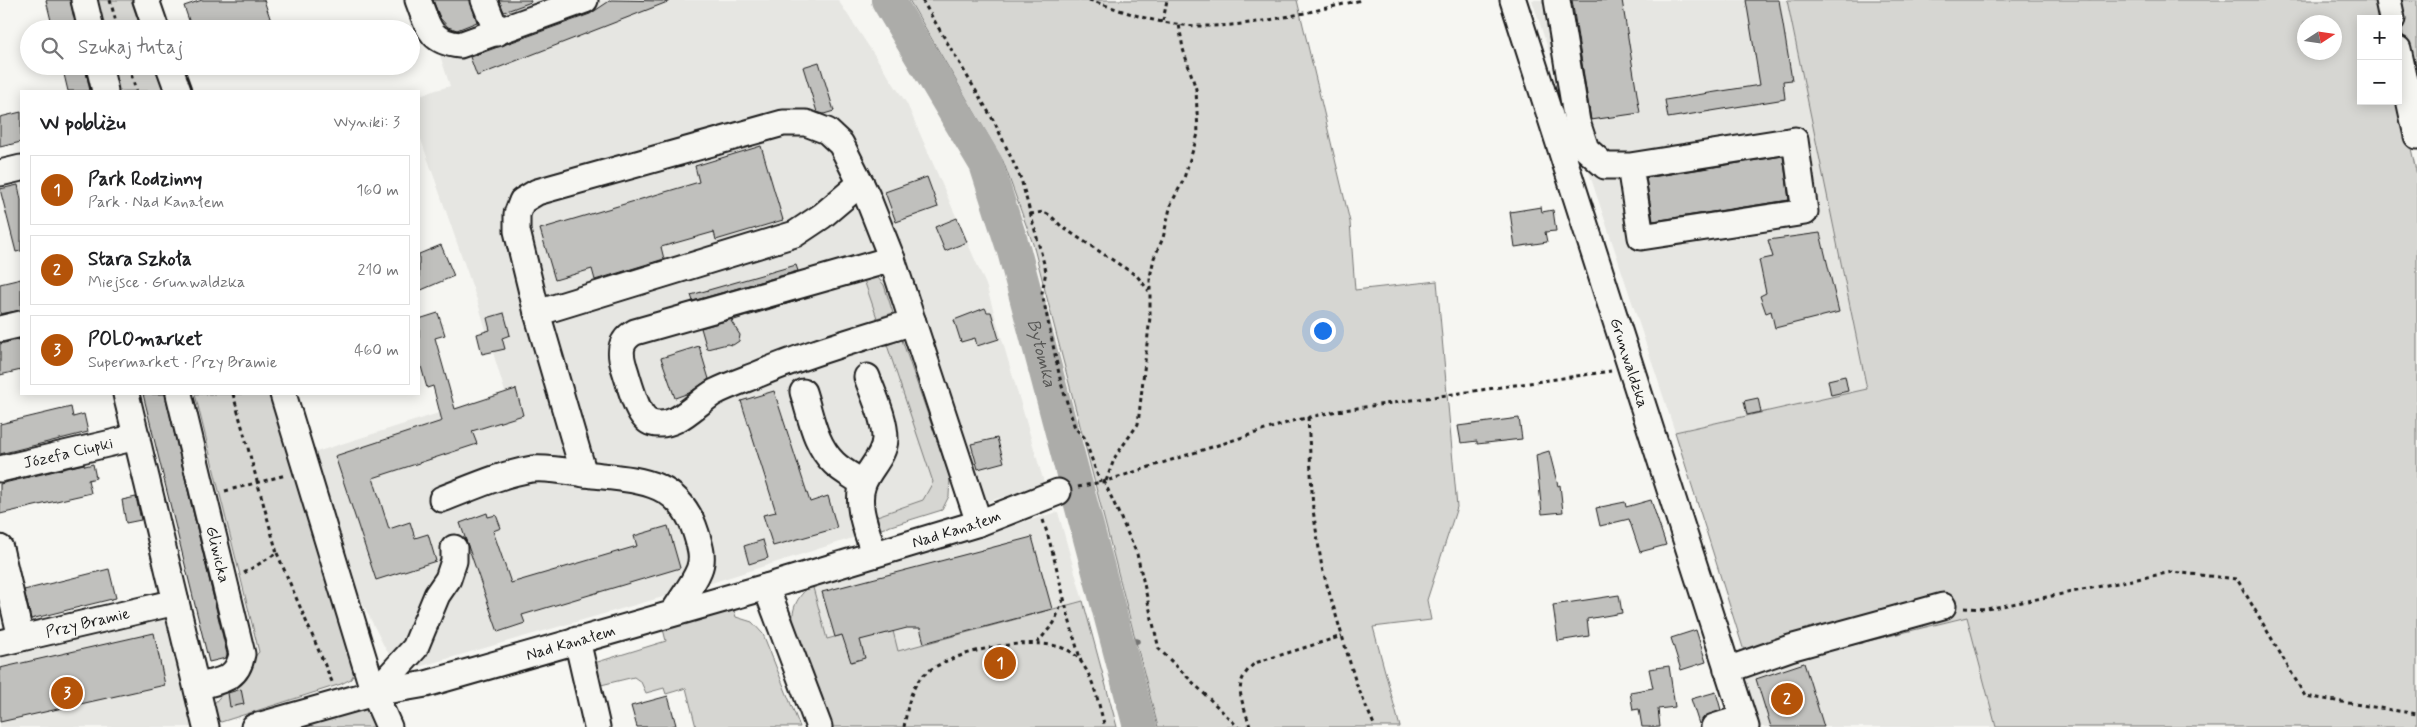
<!DOCTYPE html>
<html lang="pl">
<meta charset="utf-8">
<style>
:root{--surface:#fff;--page:#f6f6f6;--text:#202124;--muted:#757577;--line:#e0e0e0;--accent:#b45309}
body{margin:0;font-family:Mynerve,sans-serif;background:var(--page);color:var(--text)}
.controls{position:absolute;right:15px;top:15px;display:grid;overflow:hidden;border-radius:0px;box-shadow:0 2px 12px #0003}
.controls button{width:45px;height:45px;display:grid;place-items:center;padding:0;border:0;border-bottom:1px solid var(--line);background:var(--surface);color:var(--text);font:25px sans-serif}
.compass{position:absolute;left:2297px;top:15px;width:45px;height:45px;border-radius:50%;background:var(--surface);box-shadow:0 2px 12px #0003;rotate:78deg}
.you{position:absolute;left:1322px;top:330px;width:18px;height:18px;margin:-12px;border:4px solid #fff;border-radius:50%;background:#1a73e8;box-shadow:0 0 0 8px #1a73e833}
.badge{display:grid;place-items:center;width:32px;height:32px;border-radius:50%;background:var(--accent);color:#fff;font-size:16px;font-weight:700}
.pin{position:absolute;translate:-50% -50%;border:2px solid #fff;box-shadow:0 1px 5px #0006}
.list{margin:0;padding:0;list-style:none}
h2{display:flex;justify-content:space-between;align-items:center;height:65px;margin:0;padding:0 20px;font-size:21px}
h2 small{font-size:16px;font-weight:400;color:var(--muted)}
.list li{display:grid;grid-template-columns:32px 1fr auto;gap:15px;align-items:center;box-sizing:border-box;height:70px;margin:0 10px 10px;padding:0 10px;border:1px solid var(--line);border-radius:0px}
.list b{display:block;font-size:19px;white-space:nowrap}
.list p{margin:0;font-size:16px;white-space:nowrap;color:var(--muted)}
.list em{font-size:16px;font-style:normal;color:var(--muted)}
.icon{flex:none;width:28px;height:28px;fill:none;stroke:currentColor;stroke-width:2;stroke-linecap:round;stroke-linejoin:round}
.map{position:relative;flex:none;width:2417px;height:727px;overflow:hidden}
.search{position:absolute;background:var(--surface);box-shadow:0 2px 12px #0003;left:20px;top:20px;width:400px;height:55px;display:flex;align-items:center;gap:12px;box-sizing:border-box;padding:0 18px;border-radius:28px;color:var(--muted);font-size:19px}
.panel{position:absolute;background:var(--surface);box-shadow:0 2px 12px #0003;left:20px;top:90px;width:400px;height:305px;border-radius:0px}
.map>svg:first-child{display:block}
</style>
<div class="map">
<svg width="2417" height="727" viewBox="0 0 2417 727">
<rect width="100%" height="100%" fill="#f6f6f2"/>
<filter id="ink" filterUnits="userSpaceOnUse"><feTurbulence type="fractalNoise" baseFrequency=".02" numOctaves="2"/><feDisplacementMap in="SourceGraphic" scale="10" xChannelSelector="R" yChannelSelector="G"/><feConvolveMatrix kernelMatrix="1 2 1 2 8 2 1 2 1" color-interpolation-filters="sRGB"/></filter>
<g filter="url(#ink)">
<!-- built -->
<g fill="#e6e6e2">
<polygon points="402,0 838,0 907,104 986,285 1045,486 981,503 973,475 948,481 928,514 705,585 401,672 385,648 356,590 353,573 313,453 505,392 477,300 419,134 419,95 450,86 438,49"/>
<polygon points="1532,0 1787,0 1867,389 1675,432"/>
<polygon points="1058,512 1083,601 898,651 876,636 873,627 827,639 812,584"/>
<polygon points="169,616 195,727 0,727 0,654"/>
<polygon points="1968,617 1996,727 1755,727 1738,673"/>
</g>
<!-- green -->
<g fill="#d6d6d2" stroke="#797977" fill-rule="evenodd">
<polygon points="91,0 131,0 141,29 98,29"/>
<polygon points="909,0 1297,0 1350,222 1355,290 1437,281 1457,507 1427,600 1431,620 1373,627 1400,727 1158,727 1033,244 1003,161"/>
<path d="M1787 0H2378L2382 19H2361V101H2398V91L2417 175V727H1996L1967 617 1750 670 1675 432 1867 389ZM2304 22H2334V52H2304Z"/>
<polygon points="2396,0 2417,0 2417,100"/>
<polygon points="107,66 157,66 173,91 113,91"/>
<polygon points="874,278 878,278 884,285 893,313 877,318 864,280"/>
<polygon points="902,340 950,478 949,496 942,510 881,529 877,516 923,500 933,482 887,345"/>
<polygon points="195,394 276,394 357,668 351,679 341,684 221,722 216,719 211,707 259,652"/>
<path d="M812 584 827 639 873 627 876 636 893 631 898 651 1083 601 1117 727H830L794 630C790 609 796 598 812 584Z"/>
<polygon points="733,608 736,617 752,622 763,634 800,727 696,727 686,688 666,694 664,688 646,693 641,682 634,677 597,686 591,664 666,641 663,629"/>
<polygon points="366,708 373,712 381,727 302,727 304,725"/>
</g>
<g fill="none" stroke-linecap="round" stroke-linejoin="round">
<!-- stream -->
<polyline stroke="#727271" stroke-width="5.5" points="1118,645 1137,641"/>
<!-- river -->
<path stroke="#acaca9" stroke-width="34" id="s1" d="M888 0 986 164 1014 251 1140 727"/>
</g>
<!-- building -->
<g fill="#c0c0bd" stroke="#1c1c1c">
<polygon points="46,0 70,0 76,26 53,29"/>
<polygon points="202,0 264,0 271,21 249,29 192,29 184,6"/>
<polygon points="433,0 470,0 477,22 457,30 448,27 440,18"/>
<polygon points="499,0 530,0 531,2 504,12"/>
<polygon points="611,0 670,1 477,76 470,57 590,14"/>
<polygon points="1572,0 1622,0 1640,113 1591,120"/>
<polygon points="1746,0 1779,0 1792,80 1783,81 1785,99 1668,118 1665,100 1760,85"/>
<polygon points="819,62 834,111 824,114 817,112 803,67"/>
<polygon points="62,66 85,66 90,91 68,91"/>
<polygon points="21,112 21,142 0,147 0,117"/>
<polygon points="761,146 783,220 716,240 714,232 661,247 664,259 595,280 592,269 555,280 540,229 699,182 695,166"/>
<polygon points="1783,156 1789,200 1653,221 1646,178"/>
<polygon points="927,177 938,207 896,222 885,192"/>
<polygon points="18,185 21,200 21,251 16,252 0,189"/>
<polygon points="1541,207 1542,212 1553,210 1556,231 1545,232 1547,242 1515,247 1510,212"/>
<polygon points="957,218 967,242 945,251 935,227"/>
<polygon points="1820,233 1839,312 1775,328 1771,311 1766,313 1760,296 1766,293 1759,260 1773,257 1768,240"/>
<polygon points="441,245 454,276 419,291 419,254"/>
<polygon points="796,265 798,271 693,301 691,295"/>
<polygon points="21,279 21,310 0,314 0,284"/>
<polygon points="800,300 731,321 740,335 739,341 733,345 727,344 707,349 701,328"/>
<polygon points="985,308 987,312 991,312 999,339 977,346 975,338 961,342 954,320"/>
<polygon points="438,313 445,335 435,338 455,409 516,389 523,415 472,431 477,444 373,478 389,529 410,522 415,538 428,534 436,561 376,580 335,456 442,421 433,386 427,388 419,359 419,319"/>
<polygon points="504,313 510,335 502,338 505,349 482,354 477,334 490,330 487,318"/>
<polygon points="21,339 21,370 0,375 0,344"/>
<polygon points="699,346 709,379 689,393 675,398 661,358"/>
<polygon points="1845,376 1848,391 1831,395 1828,380"/>
<polygon points="774,391 810,502 828,496 837,528 773,546 763,515 776,512 741,401"/>
<polygon points="143,394 165,394 227,654 226,658 209,662"/>
<polygon points="1758,398 1761,412 1747,415 1744,401"/>
<polygon points="71,407 73,417 84,414 88,432 0,454 0,424"/>
<polygon points="1519,418 1522,439 1477,444 1477,441 1461,443 1458,426"/>
<polygon points="997,438 1004,462 978,469 971,444"/>
<polygon points="1549,451 1558,486 1560,485 1563,512 1542,514 1536,455"/>
<polygon points="84,464 85,466 93,464 96,478 88,480 91,493 0,514 0,484"/>
<polygon points="136,497 141,520 126,523 122,500"/>
<polygon points="1651,500 1666,545 1640,552 1629,519 1600,526 1596,508 1625,502 1626,507"/>
<polygon points="487,513 488,517 496,515 501,528 493,531 511,583 637,546 634,536 668,526 680,568 522,615 525,623 498,632 460,523"/>
<polygon points="1032,537 1052,609 924,643 920,628 907,628 860,640 865,658 851,662 842,635 835,637 822,592"/>
<polygon points="763,540 768,558 749,564 744,546"/>
<polygon points="109,569 116,598 31,619 24,590"/>
<polygon points="1619,595 1622,613 1587,619 1589,636 1558,641 1553,605"/>
<polygon points="1696,630 1706,662 1681,670 1671,638"/>
<polygon points="154,633 165,685 0,722 0,668"/>
<polygon points="1804,663 1824,727 1771,727 1756,679"/>
<polygon points="1669,666 1675,707 1658,709 1660,727 1642,727 1639,709 1633,710 1630,692 1653,688 1649,669"/>
<polygon points="241,689 244,704 230,707 228,693"/>
<polygon points="1716,692 1721,710 1704,717 1699,724 1691,699"/>
<polygon points="668,696 676,725 668,727 637,727 631,706"/>
</g>
<g fill="none" stroke-linecap="round" stroke-linejoin="round">
<defs>
<g id="minor">
<polyline points="84,0 91,29"/>
<polyline points="146,0 156,29"/>
<path d="M418 0C428 26 429 42 460 45L585 0"/>
<polyline points="484,0 497,33"/>
<path id="s2" d="M1513 0 1746 727"/>
<polyline points="1557,0 1577,122 1586,149 1605,166 1630,166 1795,140 1805,212 1641,237 1630,166"/>
<polyline points="2388,0 2392,19"/>
<polyline points="2398,49 2417,136"/>
<polyline points="99,66 105,91"/>
<polyline points="169,66 178,91"/>
<polyline points="0,173 21,168"/>
<path d="M892 259 635 332C620 340 619 351 624 367 629 381 637 419 652 423 676 430 697 402 715 392 727 386 741 381 754 376 805 354 859 339 913 322"/>
<polyline points="537,313 795,234 822,216 861,183"/>
<polyline points="0,329 21,324"/>
<path d="M867 377C874 396 885 419 885 439 884 457 869 468 863 484 855 506 868 533 874 554"/>
<path d="M803 392C811 417 815 445 834 463 842 471 854 477 863 483"/>
<polyline points="126,394 206,727"/>
<path id="s3" d="M179 394 242 654C237 681 220 680 197 687"/>
<polyline points="283,394 374,693 389,727"/>
<path id="s4" d="M0 469 137 437"/>
<polyline points="584,474 537,313 517,231 517,214 522,201 537,192 783,123 806,123 827,131 841,144 867,196 892,259 979,523"/>
<path d="M442 499C471 488 501 474 532 469 549 467 576 473 593 475 640 480 680 481 696 533 700 546 704 558 699 570 693 585 681 599 673 613"/>
<polyline points="0,548 21,638"/>
<polyline points="766,587 819,727"/>
<polyline points="577,640 597,727"/>
<path id="s5" d="M0 643 176 602"/>
<polyline points="1727,670 1790,648 1943,606"/>
<polyline points="374,693 415,648 437,595 448,579 454,561 454,548"/>
<path id="s6" d="M254 727 374 693 426 684 766 587 979 523 1058 492"/>
<polyline points="1714,727 1743,718"/>
</g>
</defs>
<!-- minor casing -->
<use href="#minor" stroke="#1c1c1c" stroke-width="29"/>
<!-- path -->
<g stroke="#1c1c1c" stroke-width="3" stroke-dasharray="4 4" stroke-linecap="butt">
<polyline points="110,0 118,29"/>
<polyline points="922,0 995,123 1021,179 1046,271 1042,293 1061,383 1075,428 1084,437 1100,482"/>
<path d="M1089 0C1115 8 1142 19 1169 23 1232 34 1301 13 1362 0"/>
<polyline points="1163,21 1167,0"/>
<polyline points="129,67 136,91"/>
<polyline points="122,70 133,66"/>
<polyline points="1030,214 1044,212 1051,216 1062,227 1137,276 1149,291"/>
<polyline points="233,394 277,553 244,573"/>
<polyline points="1308,417 1313,510 1322,568 1356,683 1375,727"/>
<polyline points="1104,481 1137,554 1159,649 1238,727"/>
<polyline points="1106,481 1115,457 1138,424 1150,317 1150,277 1154,258 1163,238 1171,204 1183,181 1198,134 1196,89 1183,49 1179,24"/>
<polyline points="1078,487 1106,481 1293,421 1337,411 1611,371"/>
<polyline points="225,491 286,475"/>
<path d="M1043 520C1058 566 1066 614 1081 661"/>
<polyline points="277,553 333,684"/>
<polyline points="1964,608 1987,609 2172,572 2237,579 2305,696 2417,714"/>
<polyline points="1037,643 1054,623 1063,600"/>
<path d="M904 727C907 711 909 693 919 680 941 651 1045 630 1074 654 1093 671 1098 703 1105 727"/>
<path d="M1250 727C1243 700 1230 685 1255 663L1342 636"/>
</g>
<!-- minor -->
<use href="#minor" stroke="#f6f6f2" stroke-width="25"/>
</g>
</g>
<g text-anchor="middle" dominant-baseline="central" stroke-width="4" stroke-linejoin="round" paint-order="stroke">
<!-- street labels -->
<g font-size="16" fill="#1c1c1c" stroke="#f6f6f2">
<text stroke="none"><textPath href="#s2" startOffset="381">Grunwaldzka</textPath></text>
<text stroke="none"><textPath href="#s4" startOffset="70">Józefa Ciupki</textPath></text>
<text stroke="none"><textPath href="#s6" startOffset="730">Nad Kanałem</textPath></text>
<text stroke="none"><textPath href="#s3" startOffset="165">Gliwicka</textPath></text>
<text stroke="none"><textPath href="#s5" startOffset="90">Przy Bramie</textPath></text>
<text stroke="none"><textPath href="#s6" startOffset="328">Nad Kanałem</textPath></text>
</g>
<!-- water labels -->
<g font-size="18" font-style="italic" fill="#565654" stroke="#f6f6f2">
<text stroke="none"><textPath href="#s1" startOffset="388">Bytomka</textPath></text>
</g>
</g>
</svg>
<div class="controls">
<button>+</button>
<button>−</button>
</div>
<svg class="compass" viewBox="-18 -18 36 36"><path d="M0-13l5 13h-10z" fill="#e53935"/><path d="M0 13l5-13h-10z" fill="#757577"/></svg>
<div class="you"></div>
<div class="pin badge" style="left:1000px;top:663px">1</div>
<div class="pin badge" style="left:1787px;top:699px">2</div>
<div class="pin badge" style="left:67px;top:693px">3</div>
<div class="search"><svg class="icon" aria-label="search" viewBox="0 0 24 24"><circle cx="10" cy="10" r="6"/><path d="M15 15l6 6"/></svg>Szukaj tutaj</div>
<section class="panel">
<h2>W pobliżu<small>Wyniki: 3</small></h2>
<ul class="list">
<li><span class="badge">1</span><div><b>Park Rodzinny</b><p>Park · Nad Kanałem</p></div><em>160 m</em></li>
<li><span class="badge">2</span><div><b>Stara Szkoła</b><p>Miejsce · Grunwaldzka</p></div><em>210 m</em></li>
<li><span class="badge">3</span><div><b>POLOmarket</b><p>Supermarket · Przy Bramie</p></div><em>460 m</em></li>
</ul>
</section>
</div>
